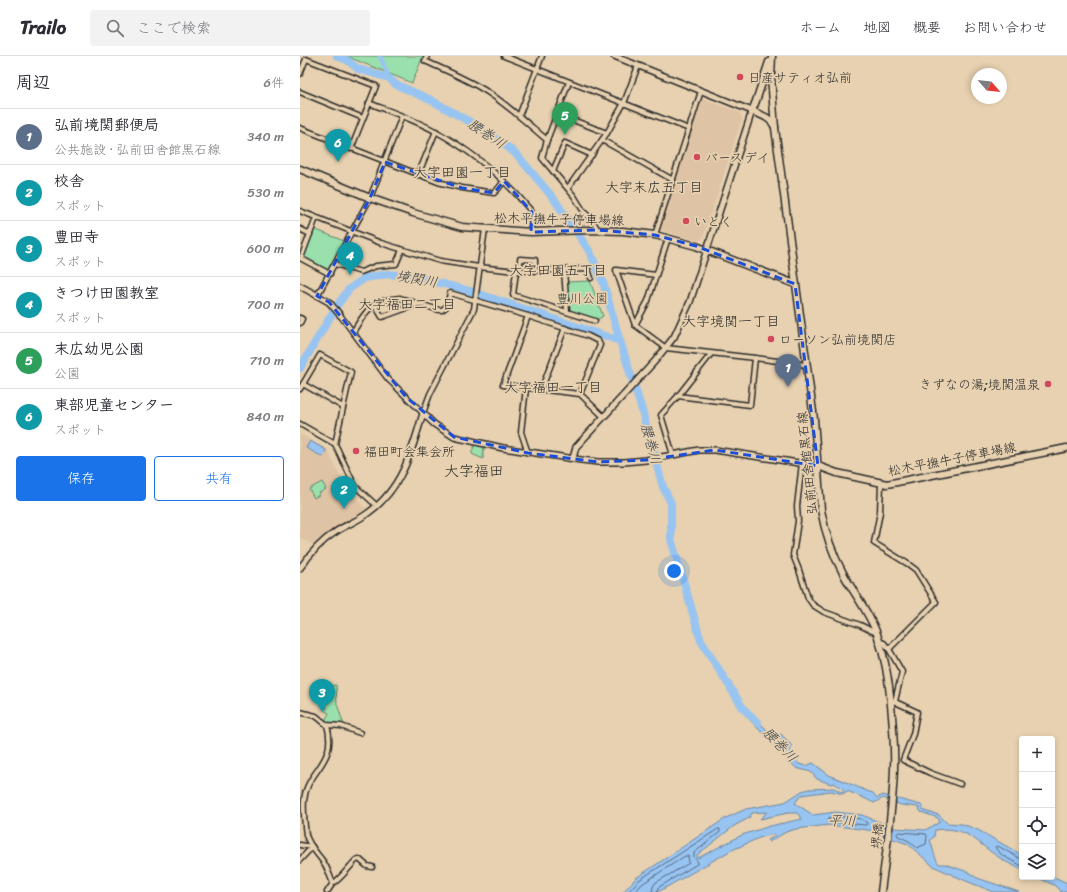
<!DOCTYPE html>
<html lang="ja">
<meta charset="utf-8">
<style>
:root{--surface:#fff;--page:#f2f2f3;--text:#2b2b33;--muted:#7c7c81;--line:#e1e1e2;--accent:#1a73e8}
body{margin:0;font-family:Sriracha,"Klee One",sans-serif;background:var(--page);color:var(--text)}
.controls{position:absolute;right:12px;bottom:12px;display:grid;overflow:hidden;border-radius:4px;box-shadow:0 2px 6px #0003}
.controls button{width:36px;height:36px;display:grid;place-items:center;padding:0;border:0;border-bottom:1px solid var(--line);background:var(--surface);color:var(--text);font:20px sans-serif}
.compass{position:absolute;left:671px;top:12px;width:36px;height:36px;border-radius:50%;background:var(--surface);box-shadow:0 2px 6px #0003;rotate:118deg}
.you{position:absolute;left:374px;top:515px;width:14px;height:14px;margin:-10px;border:3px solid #fff;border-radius:50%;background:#1a73e8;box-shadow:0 0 0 6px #1a73e833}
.badge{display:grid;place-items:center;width:26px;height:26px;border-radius:50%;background:var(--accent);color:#fff;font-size:13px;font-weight:700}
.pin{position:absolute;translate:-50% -33px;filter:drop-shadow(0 1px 2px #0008)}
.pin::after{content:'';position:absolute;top:21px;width:14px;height:12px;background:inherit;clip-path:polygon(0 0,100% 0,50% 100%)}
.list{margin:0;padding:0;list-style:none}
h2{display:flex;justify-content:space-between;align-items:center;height:52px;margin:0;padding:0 16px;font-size:17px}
h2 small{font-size:13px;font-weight:400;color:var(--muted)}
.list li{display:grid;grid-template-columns:26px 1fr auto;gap:12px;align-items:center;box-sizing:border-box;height:56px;padding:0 16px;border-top:1px solid var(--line)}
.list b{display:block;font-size:15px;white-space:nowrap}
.list p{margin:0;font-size:13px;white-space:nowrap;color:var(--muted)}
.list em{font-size:13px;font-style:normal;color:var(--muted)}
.actions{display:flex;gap:8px;padding:12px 16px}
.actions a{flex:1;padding:9px 0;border:1px solid var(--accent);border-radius:4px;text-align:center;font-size:14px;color:var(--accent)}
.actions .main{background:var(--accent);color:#fff}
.icon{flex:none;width:22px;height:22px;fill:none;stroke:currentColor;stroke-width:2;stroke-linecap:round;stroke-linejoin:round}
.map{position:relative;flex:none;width:767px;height:836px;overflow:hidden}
header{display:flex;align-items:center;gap:24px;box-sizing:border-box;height:56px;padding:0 20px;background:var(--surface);border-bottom:1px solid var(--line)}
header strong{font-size:19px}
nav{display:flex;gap:22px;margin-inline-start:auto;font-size:14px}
.search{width:280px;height:36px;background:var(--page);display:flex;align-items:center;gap:10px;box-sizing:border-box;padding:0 14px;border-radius:4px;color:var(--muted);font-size:15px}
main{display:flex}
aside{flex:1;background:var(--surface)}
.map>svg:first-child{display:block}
</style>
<header>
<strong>Trailo</strong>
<div class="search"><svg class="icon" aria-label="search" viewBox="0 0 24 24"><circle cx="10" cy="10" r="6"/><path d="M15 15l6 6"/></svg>ここで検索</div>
<nav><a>ホーム</a><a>地図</a><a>概要</a><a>お問い合わせ</a></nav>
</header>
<main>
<aside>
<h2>周辺<small>6件</small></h2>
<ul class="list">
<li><span class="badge" style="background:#5c6f8a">1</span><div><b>弘前境関郵便局</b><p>公共施設 · 弘前田舎館黒石線</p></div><em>340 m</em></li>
<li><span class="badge" style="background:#0f9aa8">2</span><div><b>校舎</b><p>スポット</p></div><em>530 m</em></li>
<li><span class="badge" style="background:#0f9aa8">3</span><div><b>豊田寺</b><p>スポット</p></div><em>600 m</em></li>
<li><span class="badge" style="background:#0f9aa8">4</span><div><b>きつけ田園教室</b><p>スポット</p></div><em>700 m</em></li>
<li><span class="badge" style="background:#2e9e5b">5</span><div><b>末広幼児公園</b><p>公園</p></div><em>710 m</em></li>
<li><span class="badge" style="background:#0f9aa8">6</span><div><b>東部児童センター</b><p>スポット</p></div><em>840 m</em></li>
</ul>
<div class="actions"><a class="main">保存</a><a>共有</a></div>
</aside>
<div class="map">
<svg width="767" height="836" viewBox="0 0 767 836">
<rect width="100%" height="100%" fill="#e7d1b0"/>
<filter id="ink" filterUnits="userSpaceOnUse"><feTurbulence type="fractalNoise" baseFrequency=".025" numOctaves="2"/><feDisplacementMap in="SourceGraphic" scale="8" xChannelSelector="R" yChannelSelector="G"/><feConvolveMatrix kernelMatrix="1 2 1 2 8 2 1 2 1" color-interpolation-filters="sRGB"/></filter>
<g filter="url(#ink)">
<!-- built -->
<g fill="#dfc3a5">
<polygon points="404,43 439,56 442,63 403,182 398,185 360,174 402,44"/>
<polygon points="0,378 27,393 45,431 68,455 24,480 13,489 0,482"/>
</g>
<!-- green -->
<g fill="#9ae0ad" stroke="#62866c">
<polygon points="46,0 123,0 112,27"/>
<polygon points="14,173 44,185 30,214 27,215 4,203 3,200"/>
<polygon points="290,225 303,260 297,264 269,254 267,226"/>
<polygon points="175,389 184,391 183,403 172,398 172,395"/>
<polygon points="22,426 26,433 19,437 19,439 14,442 9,433"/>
<polygon points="36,629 37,648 44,669 27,667 24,664 26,663 29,657 25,655 27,651 25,651 30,644 29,630"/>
</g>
<!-- water -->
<g fill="#98c4f2" stroke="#6c87a2" fill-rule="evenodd">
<polygon points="10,385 26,394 23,401 6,392"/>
<path d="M454 658 456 663 474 681 481 678 492 690 489 698 499 708 506 710 513 707 529 719 567 735 573 737 577 742 583 739 621 749 624 755 639 759 647 767 662 768 678 774 722 799V814C715 810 707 807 700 802 676 787 667 769 635 774L634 781 630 784C633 791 634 802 639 808H645L668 816 677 822 719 836H694L666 825 633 810 608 788 568 774 529 769 496 773 486 776 469 786 468 784 475 780 474 778 459 782 430 795 358 836H323L336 822 426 762 446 753 485 746 502 735 509 733 534 732 541 736 544 735 542 732 534 727 531 728 517 723 511 716 496 712 446 660ZM531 735 543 738 547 735 564 742 574 747 583 742 601 749 618 751 621 756 638 762 640 766 625 774 594 772 562 759 536 756 513 759 495 747 501 739ZM467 756 460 763 488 757H497L502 763 470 770 442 779 398 802 397 799 434 770 449 762 452 757Z"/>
<polygon points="752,820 767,827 767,836 761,836 754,829 736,821 752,821"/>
</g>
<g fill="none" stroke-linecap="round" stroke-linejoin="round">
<!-- shore -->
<g stroke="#57687b" stroke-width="1">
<polygon points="537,760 561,763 566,766 567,768 565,769 533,766 528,764 529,762"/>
<polygon points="599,776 626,778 627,780 626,788 617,792 609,785 598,780 597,778"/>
<path d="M722 802H719L698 790 695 791C699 800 714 805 722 810"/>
<polyline points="328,836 339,824 418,773 420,773 420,776 394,797 394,801 398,806 397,808 359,831 357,836"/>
<polyline points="335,836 342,828 385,800 388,800 389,807 355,827 353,831 352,836"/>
</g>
<!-- canal -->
<polyline stroke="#98c4f2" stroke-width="4.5" points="80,0 89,22"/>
<!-- river -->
<g stroke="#98c4f2" stroke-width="8">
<polyline points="37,0 47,4 58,13 89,22 95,28 131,44 170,66 209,92 218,100 254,143 290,196 303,226 320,285 341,351 363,431 371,447 371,483 401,585 443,652 458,667"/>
<polyline points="0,312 36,251 49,233 65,222 88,218 117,221 170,235 320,285"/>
<polyline points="471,681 494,704"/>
</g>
<defs>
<g id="minor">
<path d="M127 0 125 5C147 15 169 24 189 37 210 51 228 68 247 84"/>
<polyline points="204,0 389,73"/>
<polyline points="0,18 6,3 76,30 51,93"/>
<polyline points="269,26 247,84 242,102 274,140 284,156 292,164 298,174"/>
<polyline points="0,36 63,62"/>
<path d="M69 47C92 56 115 64 137 76 173 96 206 124 232 156L231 176"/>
<polyline points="257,58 307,77"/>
<polyline points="219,60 242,0"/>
<polyline points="0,72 138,126 162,132 194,137 198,133 204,125"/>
<polyline points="302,84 373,124"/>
<polyline points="253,115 265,87 292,99"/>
<polyline points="118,119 136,75"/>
<polyline points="268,132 307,77 324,47 338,10"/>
<polyline points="0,155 81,187 140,205 179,211 216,215 288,213 291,222"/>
<polyline points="0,173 10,178"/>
<polyline points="355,179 401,35"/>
<polyline points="0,202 30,218"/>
<polyline points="1,202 16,162"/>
<polyline points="35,208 61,216 76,210 96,208 102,194"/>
<polyline points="264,214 267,255"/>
<polyline points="216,215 213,239 295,265"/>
<polyline points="220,215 220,203 235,204 235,215"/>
<polyline points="356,219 316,214 335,269 366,292 455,302 507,309"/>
<polyline points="17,240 70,142 102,60"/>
<polyline points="75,249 82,261 118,248"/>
<polyline points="40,259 88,323 123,357 130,338 174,253 185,173"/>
<polyline points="0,262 2,263 0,267"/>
<polyline points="335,269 348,245 368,182"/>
<path d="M53 276C66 254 72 244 100 242L139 254H142L147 250 150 237 228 260"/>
<polyline points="3,328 43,351"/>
<polyline points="226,332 221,376 228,397"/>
<polyline points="0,333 20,299 51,316 35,388"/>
<polyline points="241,334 265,272"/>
<polyline points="280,338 300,289 298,285 288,280 228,260 203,329 280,338 303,360"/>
<polyline points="378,340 450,349 455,302"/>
<polyline points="0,368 35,388 55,430 77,450"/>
<polyline points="373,399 361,359 378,340 411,298"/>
<polyline points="502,407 497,450 498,465 493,499 499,514 508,542 513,549 524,556 560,569 572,575 576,576"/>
<polyline points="580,586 584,587 589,593 636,546 616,514 608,508 574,487 580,456 581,428"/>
<polyline points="589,593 602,616 595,645"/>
<polyline points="591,644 617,656 613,678 603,704 630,717 660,728"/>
<polyline points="0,656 16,660 27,669 41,670 60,677"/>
<path d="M27 669C38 708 6 714 4 745 3 752 5 772 6 779 9 790 18 798 24 807 28 813 30 821 33 827L27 836"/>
<polyline points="0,789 12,791"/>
<polyline points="0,804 12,791"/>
<path d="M33 827C38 826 51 809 56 804L59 803 67 810 72 811"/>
</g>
<g id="tertiary">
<polyline points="0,230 29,246 40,259"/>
<polyline points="273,402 276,391 355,305 374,281 390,246 452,55 314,0"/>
<path d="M0 512C10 498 20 486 34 477 45 469 58 465 68 457 102 433 112 395 123 357L134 368 154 381 203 392 281 404 298 406H324L346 404 399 394H415L518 410"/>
</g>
<g id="secondary">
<path d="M472 0 471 21 475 72 514 363 521 454C525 476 532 497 543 517 554 538 569 556 577 578 585 601 589 624 591 649 593 670 595 691 594 712 593 754 586 795 581 836"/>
<polyline points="452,55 456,45 469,6"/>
<path d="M452 55C460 59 471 61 475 71"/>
<polyline points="0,113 70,142 113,157 162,171 231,176 288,174 323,175 355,179 396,190 495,228"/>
<polyline points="518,410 537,417 587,428 767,392"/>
</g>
</defs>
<!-- minor casing -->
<use href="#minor" stroke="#2b2b2b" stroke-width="7"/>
<!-- tertiary casing -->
<use href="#tertiary" stroke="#2b2b2b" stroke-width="8"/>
<!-- secondary casing -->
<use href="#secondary" stroke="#2b2b2b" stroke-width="9"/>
<!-- minor -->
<use href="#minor" stroke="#e7d1b0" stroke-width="4"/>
<!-- tertiary -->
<use href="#tertiary" stroke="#e7d1b0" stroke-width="5"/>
<!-- secondary -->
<use href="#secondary" stroke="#e7d1b0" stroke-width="6"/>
</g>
</g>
<!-- marked area -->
<path fill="none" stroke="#1d4ed8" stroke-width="3" stroke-dasharray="8 5" stroke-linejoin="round" d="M85 106 162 132 194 137 204 125 232 156 231 176 298 174 355 179 396 190 495 228 518 410 415 394 346 404 298 406 228 397 154 381 106 341 29 246 17 240 70 142Z"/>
<!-- markers -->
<g fill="#d1495b" stroke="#e7d1b0" stroke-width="1.5">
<circle cx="440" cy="21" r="4"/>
<circle cx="397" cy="101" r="4"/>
<circle cx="386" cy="165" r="4"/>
<circle cx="471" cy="283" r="4"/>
<circle cx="748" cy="328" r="4"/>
<circle cx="56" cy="395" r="4"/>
</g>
<g text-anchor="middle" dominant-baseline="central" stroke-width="3.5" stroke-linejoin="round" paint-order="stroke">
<!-- poi labels -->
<g font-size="13" fill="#2b2b2b" stroke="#e7d1b0" text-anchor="start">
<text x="448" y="21">日産サティオ弘前</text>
<text x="405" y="101">バースデイ</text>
<text x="394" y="165">いとく</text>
<text x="479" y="283">ローソン弘前境関店</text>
<text x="740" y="328" text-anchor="end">きずなの湯;境関温泉</text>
<text x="64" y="395">福田町会集会所</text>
</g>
<!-- street labels -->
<g font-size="13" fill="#2b2b2b" stroke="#e7d1b0">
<text transform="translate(259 163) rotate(1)">松木平撫牛子停車場線</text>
<text transform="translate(652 403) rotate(-11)">松木平撫牛子停車場線</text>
<text transform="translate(507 407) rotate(-96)">弘前田舎館黒石線</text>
<text transform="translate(577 780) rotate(-83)">堺橋</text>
</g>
<!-- park labels -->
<g font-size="13" fill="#3c463e" stroke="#e7d1b0">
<text x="282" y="242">豊川公園</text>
</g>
<!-- water labels -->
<g font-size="14" font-style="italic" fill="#3b4249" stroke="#e7d1b0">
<text transform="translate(187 78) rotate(34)">腰巻川</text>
<text transform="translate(117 223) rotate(10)">境関川</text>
<text transform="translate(351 388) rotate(74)">腰巻川</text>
<text transform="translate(480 689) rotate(46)">腰巻川</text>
<text transform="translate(542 765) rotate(2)">平川</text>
</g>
<!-- neighbourhood labels -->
<g font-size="14" fill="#2b2b2b" stroke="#e7d1b0">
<text x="162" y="116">大字田園一丁目</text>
<text x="354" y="131">大字末広五丁目</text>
<text x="258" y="214">大字田園五丁目</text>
<text x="107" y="248">大字福田二丁目</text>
<text x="431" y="265">大字境関一丁目</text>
<text x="253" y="331">大字福田一丁目</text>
</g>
<!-- quarter labels -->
<g font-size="15" fill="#2b2b2b" stroke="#e7d1b0">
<text x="174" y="415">大字福田</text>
</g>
</g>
</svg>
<div class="controls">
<button>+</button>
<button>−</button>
<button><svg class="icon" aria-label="locate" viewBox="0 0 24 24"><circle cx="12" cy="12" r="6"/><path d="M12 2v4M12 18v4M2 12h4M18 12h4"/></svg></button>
<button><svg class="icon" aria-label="layers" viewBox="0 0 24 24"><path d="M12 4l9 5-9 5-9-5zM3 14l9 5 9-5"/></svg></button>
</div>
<svg class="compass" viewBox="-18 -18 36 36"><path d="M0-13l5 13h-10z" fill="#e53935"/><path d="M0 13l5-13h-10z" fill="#7c7c81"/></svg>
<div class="you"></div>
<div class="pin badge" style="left:488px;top:331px;background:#5c6f8a">1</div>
<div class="pin badge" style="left:44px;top:453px;background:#0f9aa8">2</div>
<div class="pin badge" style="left:22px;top:656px;background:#0f9aa8">3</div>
<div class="pin badge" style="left:50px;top:219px;background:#0f9aa8">4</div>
<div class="pin badge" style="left:265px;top:79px;background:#2e9e5b">5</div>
<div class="pin badge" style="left:38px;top:106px;background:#0f9aa8">6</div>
</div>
</main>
